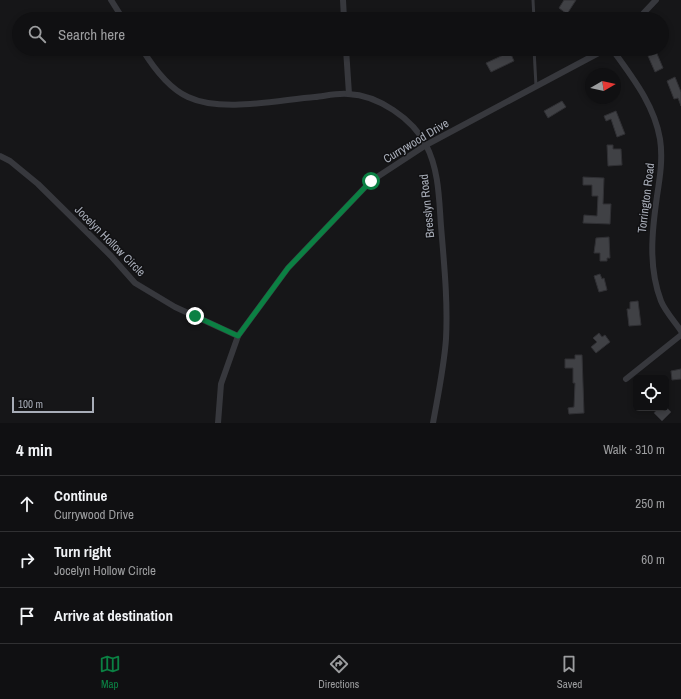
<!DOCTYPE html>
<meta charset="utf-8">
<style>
:root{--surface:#101012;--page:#1e1e20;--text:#f1f3f6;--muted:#9c9d9f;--line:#303032;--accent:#0b8043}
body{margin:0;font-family:"Archivo Narrow",sans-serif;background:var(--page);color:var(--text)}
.controls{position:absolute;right:12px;bottom:12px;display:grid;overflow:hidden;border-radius:6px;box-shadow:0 2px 6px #0003}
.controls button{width:36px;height:36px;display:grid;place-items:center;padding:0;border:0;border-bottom:1px solid var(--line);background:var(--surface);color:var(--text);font:20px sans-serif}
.compass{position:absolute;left:585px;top:68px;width:36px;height:36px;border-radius:50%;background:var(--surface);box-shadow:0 2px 6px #0003;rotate:81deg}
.scale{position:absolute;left:12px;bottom:10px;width:82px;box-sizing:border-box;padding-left:4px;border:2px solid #a8adb8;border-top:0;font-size:11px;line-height:14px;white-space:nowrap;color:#a8adb8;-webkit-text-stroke:3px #111113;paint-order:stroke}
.stop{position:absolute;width:12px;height:12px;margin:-9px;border:3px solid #0b8043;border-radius:50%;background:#fff}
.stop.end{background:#0b8043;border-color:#fff;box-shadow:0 1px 4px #0008}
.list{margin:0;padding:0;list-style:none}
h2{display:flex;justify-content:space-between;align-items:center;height:52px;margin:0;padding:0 16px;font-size:17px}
h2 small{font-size:13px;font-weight:400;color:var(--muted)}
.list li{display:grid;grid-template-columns:26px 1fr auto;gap:12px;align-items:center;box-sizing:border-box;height:56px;padding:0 16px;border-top:1px solid var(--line)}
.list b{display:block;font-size:15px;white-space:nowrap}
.list p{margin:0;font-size:13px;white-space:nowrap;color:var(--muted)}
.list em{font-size:13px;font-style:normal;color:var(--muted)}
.icon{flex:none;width:22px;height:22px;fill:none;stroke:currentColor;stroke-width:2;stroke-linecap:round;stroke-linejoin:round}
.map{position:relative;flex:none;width:681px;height:423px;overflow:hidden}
.search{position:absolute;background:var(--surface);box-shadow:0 2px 6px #0003;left:12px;right:12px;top:12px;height:44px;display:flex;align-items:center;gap:10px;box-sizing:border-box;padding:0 14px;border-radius:22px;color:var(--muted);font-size:15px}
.sheet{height:220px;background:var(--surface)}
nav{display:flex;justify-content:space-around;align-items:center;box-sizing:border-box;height:56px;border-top:1px solid var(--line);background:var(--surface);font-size:11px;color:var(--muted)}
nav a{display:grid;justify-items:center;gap:2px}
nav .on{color:var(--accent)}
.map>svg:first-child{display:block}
</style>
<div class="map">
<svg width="681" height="423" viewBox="0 0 681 423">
<rect width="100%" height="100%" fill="#161618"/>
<!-- building -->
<g fill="#404145" stroke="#303034">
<polygon points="564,0 576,0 567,14 559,8"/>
<polygon points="645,49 655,49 663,68 655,72"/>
<polygon points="510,52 514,61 491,72 486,63"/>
<polygon points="675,77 681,92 681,106 678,98 674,99 667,81"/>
<polygon points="562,101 566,107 548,118 544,111"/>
<polygon points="616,111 625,134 617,137 611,119 606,121 604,116"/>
<polygon points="607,145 613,145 613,149 621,149 622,165 608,166"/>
<polygon points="583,177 604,178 603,204 611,204 610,224 583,223 584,215 597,216 598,196 592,196 592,185 583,185"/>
<polygon points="609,237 610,258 607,258 607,261 600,261 600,253 594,253 596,238"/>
<polygon points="600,274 602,279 604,278 607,290 599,292 594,276"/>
<polygon points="638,301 641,325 629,326 627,309 630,309 630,302"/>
<polygon points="599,333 602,337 605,335 610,342 596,353 591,347 597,342 593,338"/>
<polygon points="575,355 582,355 584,413 569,414 568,408 574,407 575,383 573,383 573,368 565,368 565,359 575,359"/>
<polygon points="681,369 681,379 672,380 671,371"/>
<polygon points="658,408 667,408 671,412 662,421 654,413"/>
</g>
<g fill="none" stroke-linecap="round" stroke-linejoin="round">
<!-- lane -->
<g stroke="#37383d" stroke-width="3">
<polyline points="533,0 534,19"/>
<polyline points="534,49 536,86"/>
</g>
<!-- street -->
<g stroke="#37383d" stroke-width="6">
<polyline points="111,0 123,19"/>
<polyline points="343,0 344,19"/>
<polyline points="638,19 656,0"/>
<path d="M142 49C153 67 168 88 188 97 222 113 278 100 315 97 325 96 337 93 348 94 378 95 413 119 426 145 439 170 439 199 441 226 444 263 448 301 446 339 444 367 438 395 433 423"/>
<polyline points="346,49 349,94"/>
<path d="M612 49C632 77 654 104 660 139 663 158 660 177 657 196 652 231 648 267 661 301 665 311 675 322 681 331"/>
<polyline points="0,156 10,161 38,184 111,256 135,283 175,307 238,336"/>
<polyline points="626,379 681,335"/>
<polyline points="218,423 221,384 238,336 288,268 371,181 426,145 606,49"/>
</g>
</g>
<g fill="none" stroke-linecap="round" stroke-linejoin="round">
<!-- route -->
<polyline stroke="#0b8043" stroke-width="5" points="195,316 238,336 288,268 371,181"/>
</g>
<g text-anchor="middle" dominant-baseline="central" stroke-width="3" stroke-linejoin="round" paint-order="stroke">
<!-- street labels -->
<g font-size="12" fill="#a8adb8" stroke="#111113">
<text transform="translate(416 141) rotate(-31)">Currywood Drive</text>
<text transform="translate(646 198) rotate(-83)">Torrington Road</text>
<text transform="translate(427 206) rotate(-96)">Bresslyn Road</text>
<text transform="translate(110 241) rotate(45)">Jocelyn Hollow Circle</text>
</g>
</g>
</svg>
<div class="controls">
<button><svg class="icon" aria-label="locate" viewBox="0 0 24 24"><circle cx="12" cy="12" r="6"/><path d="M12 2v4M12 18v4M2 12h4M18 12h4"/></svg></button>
</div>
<svg class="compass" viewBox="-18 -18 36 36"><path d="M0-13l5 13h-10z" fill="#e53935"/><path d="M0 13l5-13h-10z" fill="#9c9d9f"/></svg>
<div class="scale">100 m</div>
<div class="stop" style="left:371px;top:181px"></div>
<div class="stop end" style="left:195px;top:316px"></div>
<div class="search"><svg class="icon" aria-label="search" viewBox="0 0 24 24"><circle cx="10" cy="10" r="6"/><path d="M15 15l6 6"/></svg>Search here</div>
</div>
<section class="sheet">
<h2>4 min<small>Walk · 310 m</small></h2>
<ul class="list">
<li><svg class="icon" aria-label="ahead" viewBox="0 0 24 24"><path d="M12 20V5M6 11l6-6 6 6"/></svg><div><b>Continue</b><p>Currywood Drive</p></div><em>250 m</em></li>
<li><svg class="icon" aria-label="right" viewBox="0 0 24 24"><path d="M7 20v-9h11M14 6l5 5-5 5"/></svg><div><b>Turn right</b><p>Jocelyn Hollow Circle</p></div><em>60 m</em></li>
<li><svg class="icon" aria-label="arrive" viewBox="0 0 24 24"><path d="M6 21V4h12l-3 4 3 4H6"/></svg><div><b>Arrive at destination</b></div></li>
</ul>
</section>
<nav>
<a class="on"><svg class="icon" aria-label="map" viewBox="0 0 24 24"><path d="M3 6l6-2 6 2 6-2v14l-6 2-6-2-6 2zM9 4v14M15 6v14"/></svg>Map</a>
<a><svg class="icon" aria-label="directions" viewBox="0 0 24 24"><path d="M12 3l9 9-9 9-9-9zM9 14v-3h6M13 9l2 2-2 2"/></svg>Directions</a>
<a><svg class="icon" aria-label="saved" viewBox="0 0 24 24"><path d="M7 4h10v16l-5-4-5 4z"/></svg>Saved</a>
</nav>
